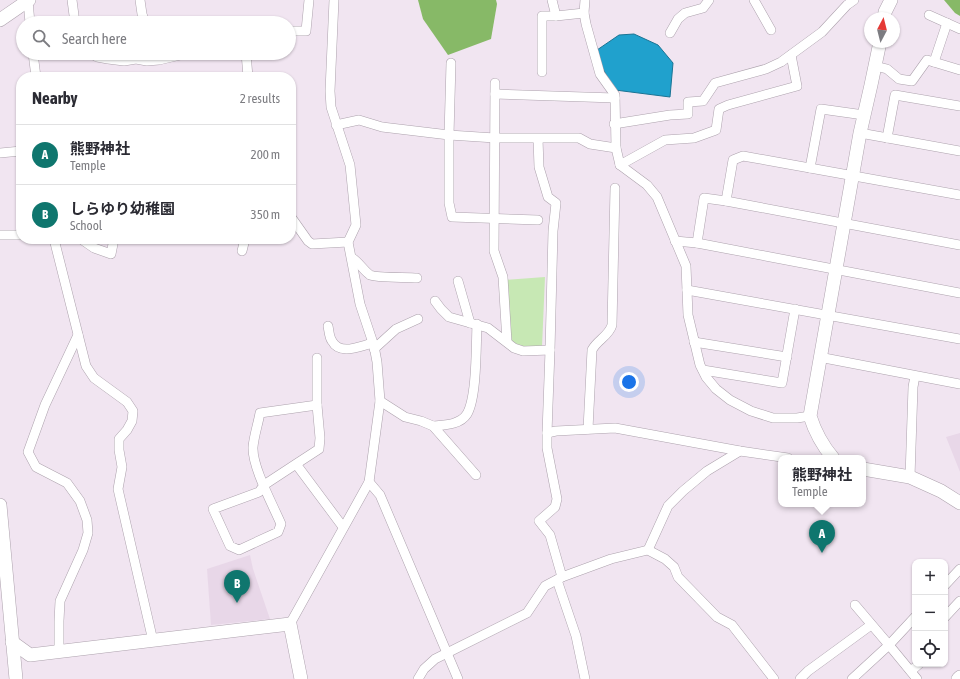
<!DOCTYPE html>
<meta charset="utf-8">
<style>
:root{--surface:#fff;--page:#f7f7f7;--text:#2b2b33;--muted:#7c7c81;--line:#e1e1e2;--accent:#0f766e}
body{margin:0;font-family:"Asap Condensed","Noto Sans JP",sans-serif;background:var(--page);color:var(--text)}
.controls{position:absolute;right:12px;bottom:12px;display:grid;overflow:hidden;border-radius:8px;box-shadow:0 1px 3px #0004}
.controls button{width:36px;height:36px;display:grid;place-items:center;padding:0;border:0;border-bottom:1px solid var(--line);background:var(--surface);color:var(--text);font:20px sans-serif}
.compass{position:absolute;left:864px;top:12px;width:36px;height:36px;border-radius:50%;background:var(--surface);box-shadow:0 1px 3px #0004;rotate:7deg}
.you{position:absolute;left:629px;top:382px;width:14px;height:14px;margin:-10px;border:3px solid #fff;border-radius:50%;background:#1a73e8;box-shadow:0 0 0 6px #1a73e833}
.badge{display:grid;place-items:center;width:26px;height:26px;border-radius:50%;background:var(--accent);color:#fff;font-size:13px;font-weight:700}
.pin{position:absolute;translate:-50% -33px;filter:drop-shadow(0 1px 2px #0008)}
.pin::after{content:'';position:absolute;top:21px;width:14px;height:12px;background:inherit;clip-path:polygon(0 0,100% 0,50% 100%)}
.popup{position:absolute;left:778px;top:455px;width:88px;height:52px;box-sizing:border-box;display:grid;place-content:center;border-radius:8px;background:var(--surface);filter:drop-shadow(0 1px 3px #0005);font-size:13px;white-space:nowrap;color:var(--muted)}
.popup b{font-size:15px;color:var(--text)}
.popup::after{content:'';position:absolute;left:50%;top:100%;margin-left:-8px;border:8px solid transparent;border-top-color:var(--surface)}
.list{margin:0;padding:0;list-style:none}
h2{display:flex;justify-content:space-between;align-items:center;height:52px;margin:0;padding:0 16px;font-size:17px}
h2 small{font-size:13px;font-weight:400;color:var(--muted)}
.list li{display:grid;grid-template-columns:26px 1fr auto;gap:12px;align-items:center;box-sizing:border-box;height:60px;padding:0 16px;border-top:1px solid var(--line)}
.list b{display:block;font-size:15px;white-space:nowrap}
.list p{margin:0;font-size:13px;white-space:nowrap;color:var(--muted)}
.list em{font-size:13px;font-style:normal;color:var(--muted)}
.icon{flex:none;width:22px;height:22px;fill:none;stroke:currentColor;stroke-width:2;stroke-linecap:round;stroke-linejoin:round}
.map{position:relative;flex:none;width:960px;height:679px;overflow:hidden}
.search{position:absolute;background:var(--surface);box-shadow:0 1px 3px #0004;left:16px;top:16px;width:280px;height:44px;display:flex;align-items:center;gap:10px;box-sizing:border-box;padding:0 14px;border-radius:22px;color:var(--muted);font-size:15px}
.panel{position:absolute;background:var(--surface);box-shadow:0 1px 3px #0004;left:16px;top:72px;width:280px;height:172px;border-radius:16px}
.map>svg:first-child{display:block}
</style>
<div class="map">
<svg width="960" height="679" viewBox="0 0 960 679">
<rect width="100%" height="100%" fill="#f1e5f1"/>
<!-- built -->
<g fill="#e8d7e8">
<polygon points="960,433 960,472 946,437"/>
<polygon points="250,555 253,569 270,619 211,625 207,569"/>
</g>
<!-- green -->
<polygon fill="#c7e8b4" points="545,277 542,347 523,349 508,342 503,280"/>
<!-- forest -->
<g fill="#87b967">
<polygon points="418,0 496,0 497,4 491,39 448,55 423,19"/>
<polygon points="944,0 960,0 960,16 955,13"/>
</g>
<!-- water -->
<polygon fill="#20a1cd" stroke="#1b7494" points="634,34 658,45 673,63 670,97 615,90 603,69 597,50 619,35"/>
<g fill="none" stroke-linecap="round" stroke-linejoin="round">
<defs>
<g id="street">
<polyline points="72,0 75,23"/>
<polyline points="140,0 142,14 145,23"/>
<polyline points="552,0 556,16"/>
<polyline points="585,0 584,13 586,24 600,74 615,95 616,148 620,165 647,185 657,197 686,266 688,315 700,365 706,377 716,389 730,400 751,411 773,418 797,418 810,416"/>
<polyline points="754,0 771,30"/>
<polyline points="28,1 30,23"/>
<polyline points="929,15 960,29"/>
<polyline points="289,31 306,31 309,0"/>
<polyline points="670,33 678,19 685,13 703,8 709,0"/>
<polyline points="33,53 36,77"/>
<polyline points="90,53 97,57 108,59 124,61 136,59 147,61 159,60 189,53"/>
<polyline points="246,53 248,77"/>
<polyline points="934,62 947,23"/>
<polyline points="451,63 449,135 449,203 452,217 538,220"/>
<polyline points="875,66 887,69 899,79 912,81 927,60 960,70"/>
<polyline points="542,72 542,16 556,16 584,13"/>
<polyline points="495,83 494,251 503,277 507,342"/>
<polyline points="495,94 615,98"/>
<polyline points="614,124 670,115 688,114 688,102 703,101 715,83 766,69 781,62 822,32 847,5 854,0"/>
<polyline points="336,125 359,120 382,127 449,135 495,138 579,138 590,144 616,148"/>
<polyline points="860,133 960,151"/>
<polyline points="887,138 895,95 960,106"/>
<polyline points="538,139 539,167 548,197 556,203 553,231 550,350 547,433 547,448 557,499 555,507 539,521 550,535 562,577"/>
<polyline points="0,153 21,151"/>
<polyline points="620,165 665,140 694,138 716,130 719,109 728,105 797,86 791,55"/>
<polyline points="810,168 821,109 864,115"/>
<polyline points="726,201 960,245"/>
<polyline points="291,217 308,241 312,244 348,242"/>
<polyline points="0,235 21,235"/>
<polyline points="54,239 86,366 94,378 127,402 133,411 132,421 127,430 119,439 119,450 122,467 118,489 153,641"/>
<polyline points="81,239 94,248 111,254 114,239"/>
<polyline points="675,241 697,243 960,293"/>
<polyline points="697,243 704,198 726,201 733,160 743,156 960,195"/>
<polyline points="242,251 245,239"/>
<path d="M352 258C359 262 363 270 370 275 376 278 408 277 417 278"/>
<polyline points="458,281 470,323"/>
<polyline points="687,290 960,339"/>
<polyline points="435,301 441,309 449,317 488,328 514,348 523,351 550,350"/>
<path d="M328 326C329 330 329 337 332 341 340 356 360 346 373 343"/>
<polyline points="694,342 787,357"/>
<polyline points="374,349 396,329 418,319"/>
<polyline points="819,357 960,384"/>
<polyline points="317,358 317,405"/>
<polyline points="703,370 782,383 795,309"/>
<polyline points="380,401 405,417 421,421 433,426 476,475"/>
<path d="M433 426C444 425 460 425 467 414 477 397 476 346 477 324"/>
<path d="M588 429 592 350C597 340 609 336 612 325L615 188"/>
<polyline points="547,433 556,431 615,428 740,451 788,458"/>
<path d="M296 464 264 485 259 492 213 509 230 546 239 550 278 532 281 524C273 505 252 467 253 447 254 436 258 424 260 413L317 405 320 438 319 449 296 464 343 527"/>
<polyline points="910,477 913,387 915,376"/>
<polyline points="369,482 380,495 458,679"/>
<polyline points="648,550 668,506 683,491 707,471 740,451"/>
<polyline points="557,580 576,636 585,679"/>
<polyline points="945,585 960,569"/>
<polyline points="855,605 889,645 915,617"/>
<polyline points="945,617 960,601"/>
<polyline points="290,624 369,482 380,401 377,362 374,346 360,304 348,242 356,225 350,165 331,107 330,91 334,0"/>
<polyline points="59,652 59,621 60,601 83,550 88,533 87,520 80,501 67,483 36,467 28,452 45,405 78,335"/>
<polyline points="911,671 919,664"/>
<polyline points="418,679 424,669 435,659 527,613 545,586 562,577 611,559 648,550 665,559 674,567 678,577 717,617 732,625 774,679"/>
<polyline points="800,679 808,671 871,625"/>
<polyline points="852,679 889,645 917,679"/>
</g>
<g id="secondary">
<polyline points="884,18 885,12 891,0"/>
<polyline points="0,20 29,0"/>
<path d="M833 458C822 445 815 432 810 416L860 133 871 85 880 42"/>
<polyline points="863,469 910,477 941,491 960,503"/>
<polyline points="0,505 16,679"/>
<polyline points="12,642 30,655 290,624 301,679"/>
<polyline points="958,679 960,677"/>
</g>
</defs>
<!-- street casing -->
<use href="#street" stroke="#ada2ad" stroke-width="10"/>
<!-- secondary casing -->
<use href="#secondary" stroke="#ada2ad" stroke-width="14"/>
<!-- street -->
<use href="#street" stroke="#fff" stroke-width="9"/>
<!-- secondary -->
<use href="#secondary" stroke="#fff" stroke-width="13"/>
</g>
</svg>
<div class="controls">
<button>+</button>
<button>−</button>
<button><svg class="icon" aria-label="locate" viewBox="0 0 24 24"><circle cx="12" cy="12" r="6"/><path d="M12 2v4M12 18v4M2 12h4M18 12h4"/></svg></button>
</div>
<svg class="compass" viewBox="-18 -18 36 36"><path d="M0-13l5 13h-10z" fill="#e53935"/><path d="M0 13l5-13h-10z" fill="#7c7c81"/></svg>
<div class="you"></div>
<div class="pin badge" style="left:822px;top:553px">A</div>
<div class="popup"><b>熊野神社</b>Temple</div>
<div class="pin badge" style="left:237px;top:603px">B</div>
<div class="search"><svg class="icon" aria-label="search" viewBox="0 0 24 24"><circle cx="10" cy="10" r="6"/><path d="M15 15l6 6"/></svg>Search here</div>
<section class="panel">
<h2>Nearby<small>2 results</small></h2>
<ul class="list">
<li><span class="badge">A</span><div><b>熊野神社</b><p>Temple</p></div><em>200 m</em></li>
<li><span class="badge">B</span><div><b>しらゆり幼稚園</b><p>School</p></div><em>350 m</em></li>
</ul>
</section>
</div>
